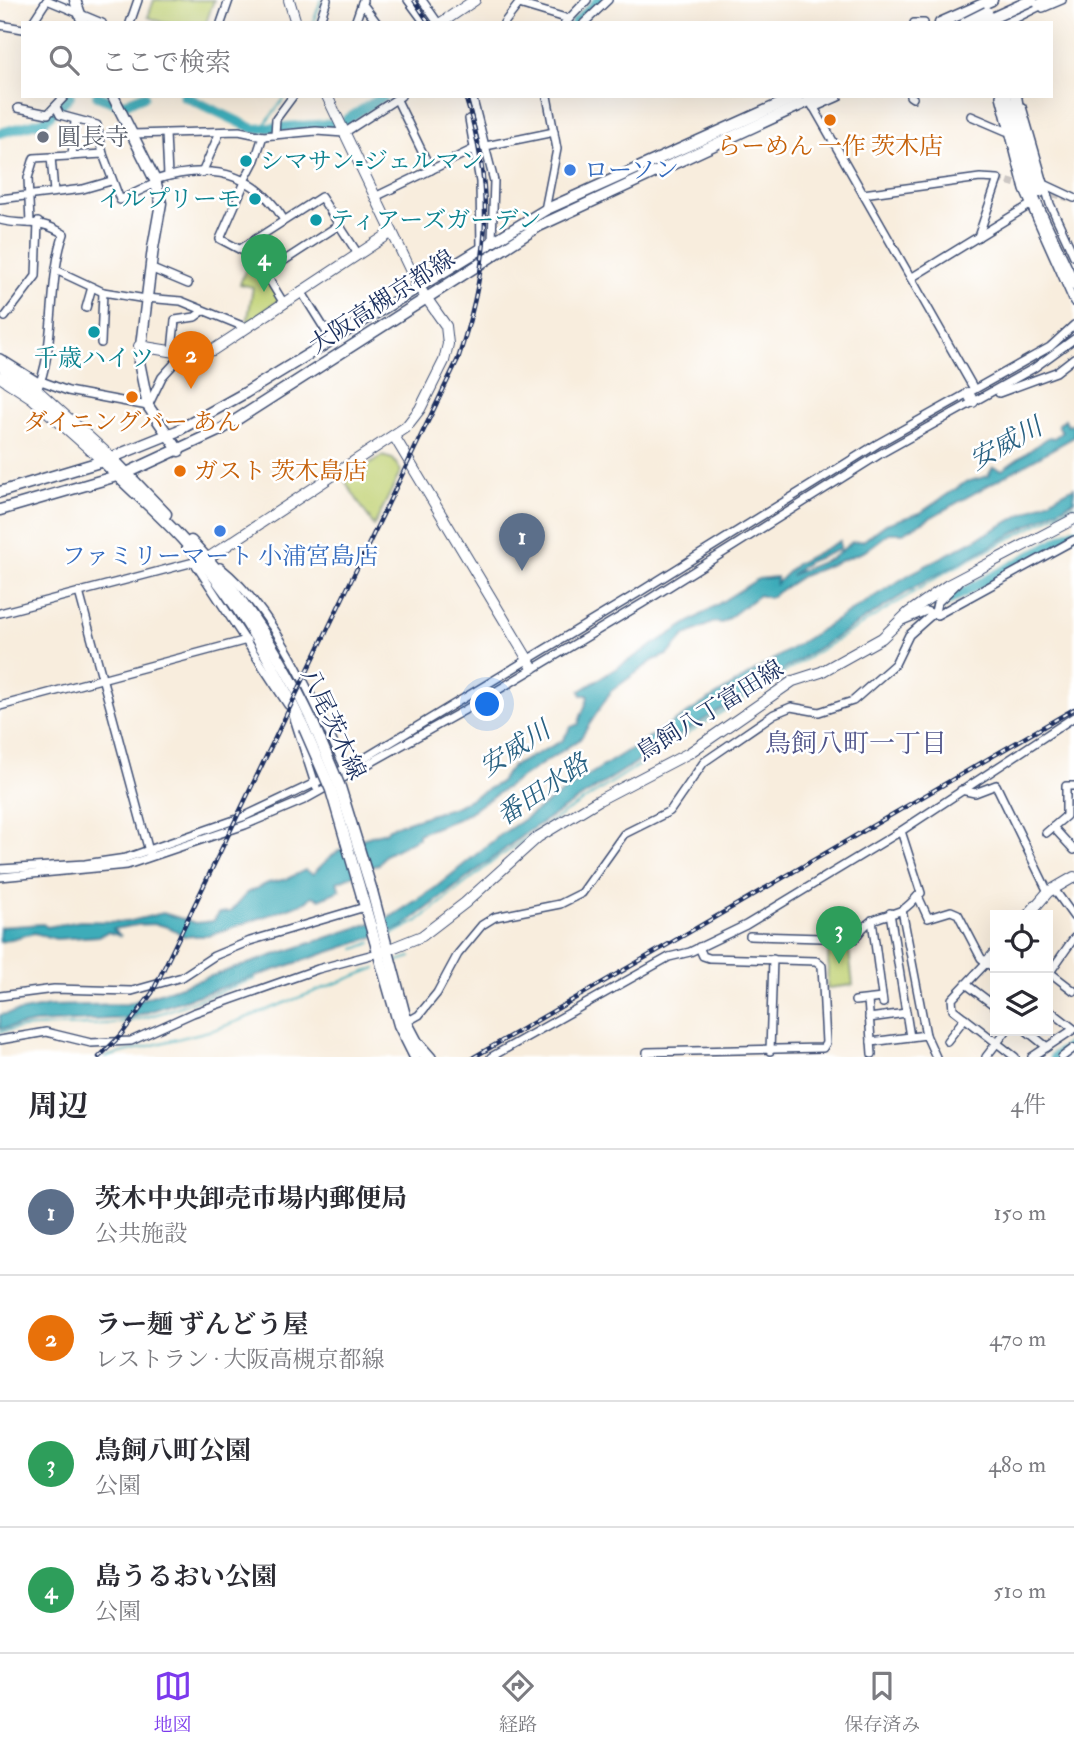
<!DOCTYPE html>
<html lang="ja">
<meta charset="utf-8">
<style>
:root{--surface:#fff;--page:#f2f2f3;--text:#2b2b33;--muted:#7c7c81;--line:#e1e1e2;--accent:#7c3aed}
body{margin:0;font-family:"IM FELL Double Pica","Noto Serif JP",serif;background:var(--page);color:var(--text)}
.controls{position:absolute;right:21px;bottom:21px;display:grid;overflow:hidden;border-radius:0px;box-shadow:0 7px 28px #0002}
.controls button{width:63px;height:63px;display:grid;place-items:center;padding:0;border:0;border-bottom:2px solid var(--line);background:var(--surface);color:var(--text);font:35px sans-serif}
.you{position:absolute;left:488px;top:705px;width:24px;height:24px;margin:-18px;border:5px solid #fff;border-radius:50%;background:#1a73e8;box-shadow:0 0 0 10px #1a73e833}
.badge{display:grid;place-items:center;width:46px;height:46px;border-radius:50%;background:var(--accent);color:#fff;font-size:23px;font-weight:700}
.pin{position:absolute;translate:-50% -58px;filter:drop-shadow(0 2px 4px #0008)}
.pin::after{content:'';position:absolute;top:37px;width:24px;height:21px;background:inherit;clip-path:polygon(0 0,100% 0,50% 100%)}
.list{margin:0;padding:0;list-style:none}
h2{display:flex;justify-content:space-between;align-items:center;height:91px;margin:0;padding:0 28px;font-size:30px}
h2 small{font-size:23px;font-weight:400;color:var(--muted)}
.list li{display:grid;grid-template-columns:46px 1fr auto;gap:21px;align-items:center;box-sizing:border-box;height:126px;padding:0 28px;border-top:2px solid var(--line)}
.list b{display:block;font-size:26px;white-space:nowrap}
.list p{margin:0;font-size:23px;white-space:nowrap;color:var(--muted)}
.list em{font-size:23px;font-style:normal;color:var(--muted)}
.icon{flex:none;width:38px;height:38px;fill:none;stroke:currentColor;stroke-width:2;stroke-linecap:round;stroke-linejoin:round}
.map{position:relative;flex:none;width:1074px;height:1057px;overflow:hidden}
.search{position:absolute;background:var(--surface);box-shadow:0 7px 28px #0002;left:21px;right:21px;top:21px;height:77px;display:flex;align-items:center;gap:18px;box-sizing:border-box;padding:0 24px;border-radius:0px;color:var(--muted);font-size:26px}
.sheet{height:595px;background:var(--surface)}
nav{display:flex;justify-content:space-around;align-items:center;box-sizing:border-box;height:98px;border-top:2px solid var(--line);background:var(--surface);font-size:19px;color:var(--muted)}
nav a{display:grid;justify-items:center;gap:4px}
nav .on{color:var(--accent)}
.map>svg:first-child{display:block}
</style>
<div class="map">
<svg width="1074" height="1057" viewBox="0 0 1074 1057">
<rect width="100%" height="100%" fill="#fff"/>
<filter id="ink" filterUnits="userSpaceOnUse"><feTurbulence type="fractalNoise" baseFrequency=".0143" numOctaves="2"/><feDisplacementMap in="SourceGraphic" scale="14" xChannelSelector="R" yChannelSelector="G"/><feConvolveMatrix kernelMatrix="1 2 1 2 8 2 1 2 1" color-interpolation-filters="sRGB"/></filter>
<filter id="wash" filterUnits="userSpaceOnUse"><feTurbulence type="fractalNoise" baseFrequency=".00686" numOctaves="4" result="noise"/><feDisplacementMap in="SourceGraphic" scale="28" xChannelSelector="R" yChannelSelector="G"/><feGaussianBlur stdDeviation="1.57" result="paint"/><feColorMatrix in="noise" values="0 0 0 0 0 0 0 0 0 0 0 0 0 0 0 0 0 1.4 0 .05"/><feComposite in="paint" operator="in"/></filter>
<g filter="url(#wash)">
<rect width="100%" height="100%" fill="#f8eddd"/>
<!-- green -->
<g fill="#c1d275" stroke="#6e806a" stroke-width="2">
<polygon points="154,0 214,0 206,23 164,23 148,17"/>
<polygon points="251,256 279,297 278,301 247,324 253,287 240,284"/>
<polygon points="382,456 393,459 401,471 374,526 345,481"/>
<polygon points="829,942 848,942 853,985 827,988"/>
</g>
<!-- water -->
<g fill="#3dacb9" stroke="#2c6e8c" stroke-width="2">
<path d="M1065 419 1068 426 1074 424V437L903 533H889L865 551 802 576 769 598 759 595 722 623 714 622 684 636 669 654 654 660 611 691 580 739 460 818 418 834V838L385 855 379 864 337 882 340 890 320 899 312 896 306 902 208 936H183C162 918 137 925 113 929L121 936 107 932 99 936 56 939 34 933 0 942V927L43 924 47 927 80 921 127 922 163 913 196 923 213 921 219 913 230 912 247 893 268 883 287 879 305 870 313 874C337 848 352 840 386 832L389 828 457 806 499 783 511 767 562 741 571 727 579 724C580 713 588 705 588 695H582L580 691 758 579 777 577 776 584 796 564 840 541V549L808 562 791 575 832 558 852 542 863 541 886 524 920 513 966 482 988 476 993 467 1002 470 1049 437 1054 438 1062 432 1058 425Z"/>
<polygon points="1074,487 1074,501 922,583 618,774 526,833 401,928 130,1018 35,1023 0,1029 0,1015 49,1006 127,1004 392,916 435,888 499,836 581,780 910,574"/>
</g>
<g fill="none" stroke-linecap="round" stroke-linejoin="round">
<!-- stream -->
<g stroke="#3dacb9" stroke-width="2">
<polyline points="313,23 321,0"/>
<polyline points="261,129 286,96"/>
<polyline points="389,936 418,921 496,859 564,813 750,694 946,572 1074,505"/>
<polyline points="355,949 371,943"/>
<polyline points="395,962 411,957"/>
<path d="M0 1032C40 1023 77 1028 117 1023 164 1017 210 993 255 979"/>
<polyline points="105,1057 217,1029 376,968"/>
</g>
<!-- river -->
<g stroke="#3dacb9" stroke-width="10">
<polyline points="575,23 599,0"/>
<polyline points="97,96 121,105 144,96"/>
<polyline points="184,96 254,129 331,124"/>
<polyline points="346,120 384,96"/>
<polyline points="0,133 44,121 70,96"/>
<polyline points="939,606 1074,532"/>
<polyline points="1054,1057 1074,1043"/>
</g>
</g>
</g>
<g filter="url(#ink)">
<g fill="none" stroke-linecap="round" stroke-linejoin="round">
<!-- street-tunnel -->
<g stroke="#ccc7c4" stroke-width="7" stroke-dasharray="7 3.5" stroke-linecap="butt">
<polyline points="998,179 1028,187"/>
<polyline points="1043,191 1072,199"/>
</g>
<defs>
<g id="street">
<polyline points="408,0 425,23"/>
<polyline points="422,0 438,23"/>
<polyline points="362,3 377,23"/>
<polyline points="519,4 569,19"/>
<polyline points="1043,8 1062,0"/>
<polyline points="32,23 47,0 102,23"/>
<polyline points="130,23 138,0"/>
<polyline points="221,23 229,0"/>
<polyline points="319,23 327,0"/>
<polyline points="355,23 363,0"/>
<polyline points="504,23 521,1"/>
<polyline points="565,23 587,0"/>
<polyline points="584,23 608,0"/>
<polyline points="914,23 924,23"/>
<polyline points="0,25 23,29"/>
<polyline points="472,96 494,181 492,241"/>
<polyline points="910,96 913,98"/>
<polyline points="1000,96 1024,190 1074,302"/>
<polyline points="397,100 431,170"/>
<polyline points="813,106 974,389"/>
<polyline points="56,107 60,115 97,125 103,154 120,200 156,183"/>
<polyline points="1022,107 1050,204 1074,256"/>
<polyline points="18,108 48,114 65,96"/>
<polyline points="971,116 1006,131"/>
<polyline points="469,119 480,182 481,248"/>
<polyline points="132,134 239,131 263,136 316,131 344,133 401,96"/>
<polyline points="166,134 168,176"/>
<polyline points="275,135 276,119 293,96"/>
<polyline points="72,156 75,121"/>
<polyline points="51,157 54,192"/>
<polyline points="202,173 220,132"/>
<path d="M155 180C208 163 254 170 284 220"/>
<polyline points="244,181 255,160 263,136"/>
<polyline points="245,182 220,239 256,258 283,302"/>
<polyline points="1044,184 1074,198"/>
<polyline points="863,194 980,178 998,179 978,237"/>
<polyline points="375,197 476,148 554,132"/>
<polyline points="0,199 83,189 111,181"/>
<polyline points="545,210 557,149 547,96"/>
<path d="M0 220C29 227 36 217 64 234 47 281 57 349 36 392"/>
<polyline points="30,223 28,178 34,158 103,154"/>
<polyline points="242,248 321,197 358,254"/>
<polyline points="150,268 188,284"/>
<polyline points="56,270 103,292 146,299"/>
<polyline points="265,273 339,225"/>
<polyline points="911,278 1030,205"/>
<polyline points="301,291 331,339"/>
<polyline points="146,298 181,301 247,328"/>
<polyline points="86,308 92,287"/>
<polyline points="5,317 36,276 38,222"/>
<polyline points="101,343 103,292"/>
<polyline points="172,351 175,320 195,317 203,311"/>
<polyline points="0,358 40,383"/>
<polyline points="41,381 68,391 148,406 162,377 183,354"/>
<polyline points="999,393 1056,372 1074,358"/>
<path d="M220 567C278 613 314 702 345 768"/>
<polyline points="79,592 150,855"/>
<polyline points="0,613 194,562 288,705"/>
<polyline points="902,621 926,611 937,615 1074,540"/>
<polyline points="0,706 247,640"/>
<polyline points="293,715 316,787"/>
<polyline points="961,790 975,793 996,785 1048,892"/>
<polyline points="1053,827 1074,850"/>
<polyline points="1046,833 1066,816 1066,786 1074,786"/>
<polyline points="0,869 85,864 126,858 243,817 355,764 638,593 877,444 1050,347 1074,325"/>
<polyline points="0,877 127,865 245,825 304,800 463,711 643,603 880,454 1034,368 1074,339"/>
<polyline points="1054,889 1074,917"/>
<polyline points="918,896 928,918 951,911 958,914 981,958 995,969"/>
<polyline points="902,910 926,1035 936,1057"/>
<polyline points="890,913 910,1037"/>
<polyline points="872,920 883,1003"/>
<path d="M750 936 855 939C869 916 878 919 900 911 908 908 915 898 921 893L901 831"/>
<polyline points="986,963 952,999 953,1009 1015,1057"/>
<polyline points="1048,971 1074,991"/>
<polyline points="1048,975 1074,938"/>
<polyline points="966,984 995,1006"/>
<polyline points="0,996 54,989 132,991 182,977 214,956 250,941 365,907"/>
<polyline points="868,1000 872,1054"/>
<polyline points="855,1001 882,998"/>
<polyline points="869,1018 906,1013"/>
<polyline points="403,1024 419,1015 437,993 458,954 482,925 495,917 560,904 582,893 624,834 670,811 704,762 774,714 791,707 819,712 853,701 895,664 909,635 935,612 937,603 959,582"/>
<polyline points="1027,1031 1047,1047"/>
<polyline points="0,1040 46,1032 91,1043 131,1041 193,1013 318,969 378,953"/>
<polyline points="418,1041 432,1057"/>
<polyline points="947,1041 965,1018"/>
<polyline points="871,1042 926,1035"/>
<polyline points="770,1051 773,959"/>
<polyline points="491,1057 669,957 690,952 746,925 901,831 1074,717"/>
<polyline points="647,1057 647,1052 823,1048 826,1043 822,966 816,961 709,958 703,956 699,947"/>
<polyline points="986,1057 1006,1031"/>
<polyline points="1032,1057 1074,1029 1048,1009"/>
<polyline points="1062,1057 1074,1048"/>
</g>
<g id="secondary">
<polyline points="289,0 296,23"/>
<polyline points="441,23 475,0"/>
<polyline points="139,346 188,354 213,350 392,232"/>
<polyline points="0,366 37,390 112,458"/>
<polyline points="0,377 32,398 103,461"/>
<polyline points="968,393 973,402"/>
<polyline points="394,436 533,668"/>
<polyline points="208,558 406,427 420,409 444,361 448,344 446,326 418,286 327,96"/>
<polyline points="1028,915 1048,892 1074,877"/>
<polyline points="382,952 422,936 465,903 538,837 599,800 689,753 793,681 821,672 882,638 908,613 948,585 1074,519"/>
<polyline points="986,963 995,953"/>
</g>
<g id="primary">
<polyline points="75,0 83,23"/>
<polyline points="940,23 992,0"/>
<polyline points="1003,23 1049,0"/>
<polyline points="113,96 155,180 161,203 153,248 139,362 148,406 179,451"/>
<polyline points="1006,96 1035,201 1074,284"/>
<polyline points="1016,96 1022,131 1040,192"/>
<polyline points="814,106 837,96"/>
<polyline points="112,458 166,514"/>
<path d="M103 461C128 488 158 512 183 540 233 593 273 662 304 728"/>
<polyline points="0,492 103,461 177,431 245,393 545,210 798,96"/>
<polyline points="0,510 127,473 222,429 539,226 820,96"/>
<path d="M191 541C242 594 282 657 313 723"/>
<polyline points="372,891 407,1023 425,1057"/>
<polyline points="362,896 399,1025 415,1057"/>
</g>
</defs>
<!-- street casing -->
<use href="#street" stroke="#3c4c71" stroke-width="10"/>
<!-- secondary casing -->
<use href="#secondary" stroke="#3c4c71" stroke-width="12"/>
<!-- primary casing -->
<use href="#primary" stroke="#3c4c71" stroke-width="13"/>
<!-- street -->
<use href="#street" stroke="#fff" stroke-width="7"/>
<!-- secondary -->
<use href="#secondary" stroke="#fff" stroke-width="10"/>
<!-- primary -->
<use href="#primary" stroke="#fff" stroke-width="10"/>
<defs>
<g id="rail">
<polyline points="414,0 429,23"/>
<path d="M99 1057 121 1035 152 993 458 359C489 266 496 190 465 96"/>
<polyline points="474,1057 1074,709"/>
</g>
</defs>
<!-- rail casing -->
<use href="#rail" stroke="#1b2f5e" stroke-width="4.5"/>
<!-- rail -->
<use href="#rail" stroke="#fff" stroke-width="2" stroke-dasharray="5" stroke-linecap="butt"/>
<defs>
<g id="primary-bridge">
<polyline points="965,23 987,12"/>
<polyline points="981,23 1032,0"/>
<polyline points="313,723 340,787 372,891"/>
<polyline points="304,728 331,790 362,896"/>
</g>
</defs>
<!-- primary-bridge casing -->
<use href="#primary-bridge" stroke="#3c4c71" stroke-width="13" stroke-linecap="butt"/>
<!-- primary-bridge -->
<use href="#primary-bridge" stroke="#fff" stroke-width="10"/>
</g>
</g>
<!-- markers -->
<g fill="#e8710a" stroke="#fff" stroke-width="2.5">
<circle cx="830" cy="120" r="7"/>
<circle cx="132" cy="397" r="7"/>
<circle cx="180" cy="471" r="7"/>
</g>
<circle fill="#6b7280" stroke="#fff" stroke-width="2.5" cx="43" cy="137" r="7"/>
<g fill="#0f9aa8" stroke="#fff" stroke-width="2.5">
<circle cx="246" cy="161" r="7"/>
<circle cx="255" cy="199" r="7"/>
<circle cx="316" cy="220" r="7"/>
<circle cx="94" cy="332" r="7"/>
</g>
<g fill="#3f7fe0" stroke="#fff" stroke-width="2.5">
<circle cx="570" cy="170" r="7"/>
<circle cx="220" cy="531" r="7"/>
</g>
<g text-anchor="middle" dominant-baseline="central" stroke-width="5" stroke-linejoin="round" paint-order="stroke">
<!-- worship labels -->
<g font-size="24" fill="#5b616d" stroke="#fff" text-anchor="start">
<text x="57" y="137">圓長寺</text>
</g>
<!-- food labels -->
<g font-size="24" fill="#c56008" stroke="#fff">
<text x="830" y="146">らーめん 一作 茨木店</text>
<text x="132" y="422">ダイニングバー あん</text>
<text x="194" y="471" text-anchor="start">ガスト 茨木島店</text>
</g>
<!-- culture labels -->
<g font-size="24" fill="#0d838f" stroke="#fff" text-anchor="start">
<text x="260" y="161">シマサン=ジェルマン</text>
<text x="241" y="199" text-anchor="end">イルプリーモ</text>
<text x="330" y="220">ティアーズガーデン</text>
<text x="94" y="358" text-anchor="middle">千歳ハイツ</text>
</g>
<!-- shop labels -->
<g font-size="24" fill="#366cbe" stroke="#fff" text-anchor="start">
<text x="584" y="170">ローソン</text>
<text x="220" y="556" text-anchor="middle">ファミリーマート 小浦宮島店</text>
</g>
<!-- street labels -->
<g font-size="24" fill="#1b2f5e" stroke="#fff">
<text transform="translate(382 302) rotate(-33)">大阪高槻京都線</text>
<text transform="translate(710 711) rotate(-32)">鳥飼八丁富田線</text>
<text transform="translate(333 724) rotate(65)">八尾茨木線</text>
</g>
<!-- water labels -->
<g font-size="26" font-style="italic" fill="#296182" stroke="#fff">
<text transform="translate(1006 444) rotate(-29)">安威川</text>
<text transform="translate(515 749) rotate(-33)">安威川</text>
<text transform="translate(543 790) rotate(-34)">番田水路</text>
</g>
<!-- neighbourhood labels -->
<g font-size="26" fill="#505489" stroke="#fff">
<text x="856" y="744">鳥飼八町一丁目</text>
</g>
</g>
</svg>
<div class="controls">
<button><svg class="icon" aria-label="locate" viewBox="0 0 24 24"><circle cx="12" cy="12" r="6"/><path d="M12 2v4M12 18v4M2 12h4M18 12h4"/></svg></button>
<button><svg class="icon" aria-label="layers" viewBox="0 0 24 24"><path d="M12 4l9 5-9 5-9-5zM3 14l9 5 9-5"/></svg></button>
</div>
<div class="you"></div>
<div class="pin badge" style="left:522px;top:571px;background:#5c6f8a">1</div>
<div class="pin badge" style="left:191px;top:389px;background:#e8710a">2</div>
<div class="pin badge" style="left:839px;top:964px;background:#2e9e5b">3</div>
<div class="pin badge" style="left:264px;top:292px;background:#2e9e5b">4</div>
<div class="search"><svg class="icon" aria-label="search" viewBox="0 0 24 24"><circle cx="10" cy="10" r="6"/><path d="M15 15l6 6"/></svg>ここで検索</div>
</div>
<section class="sheet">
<h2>周辺<small>4件</small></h2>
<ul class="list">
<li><span class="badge" style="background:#5c6f8a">1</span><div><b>茨木中央卸売市場内郵便局</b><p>公共施設</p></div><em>150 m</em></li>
<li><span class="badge" style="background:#e8710a">2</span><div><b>ラー麺 ずんどう屋</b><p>レストラン · 大阪高槻京都線</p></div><em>470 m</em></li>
<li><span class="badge" style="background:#2e9e5b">3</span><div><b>鳥飼八町公園</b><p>公園</p></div><em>480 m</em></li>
<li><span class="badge" style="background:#2e9e5b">4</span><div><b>島うるおい公園</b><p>公園</p></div><em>510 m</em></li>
</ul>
</section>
<nav>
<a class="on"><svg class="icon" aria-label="map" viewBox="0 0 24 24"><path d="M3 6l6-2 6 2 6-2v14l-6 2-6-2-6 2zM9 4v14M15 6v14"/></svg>地図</a>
<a><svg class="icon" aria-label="directions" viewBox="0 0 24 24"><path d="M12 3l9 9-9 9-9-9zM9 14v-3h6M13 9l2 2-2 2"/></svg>経路</a>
<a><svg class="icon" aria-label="saved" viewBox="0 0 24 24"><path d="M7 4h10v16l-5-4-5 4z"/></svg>保存済み</a>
</nav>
